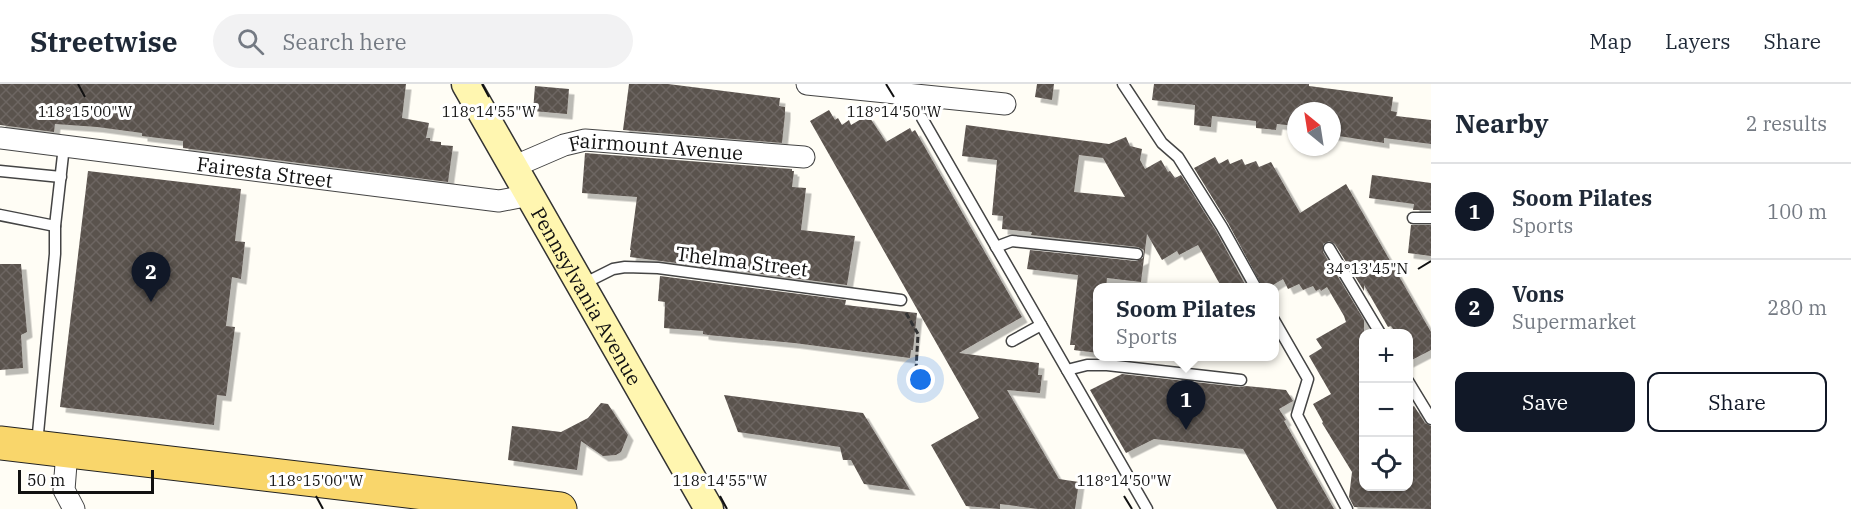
<!DOCTYPE html>
<meta charset="utf-8">
<style>
:root{--surface:#fff;--page:#f2f2f3;--text:#1f2937;--muted:#747a83;--line:#e0e1e3;--accent:#111827}
body{margin:0;font-family:"IBM Plex Serif",serif;background:var(--page);color:var(--text)}
.controls{position:absolute;right:18px;bottom:18px;display:grid;overflow:hidden;border-radius:12px;box-shadow:0 2px 4px #0004}
.controls button{width:54px;height:54px;display:grid;place-items:center;padding:0;border:0;border-bottom:2px solid var(--line);background:var(--surface);color:var(--text);font:30px sans-serif}
.compass{position:absolute;left:1287px;top:18px;width:54px;height:54px;border-radius:50%;background:var(--surface);box-shadow:0 2px 4px #0004;rotate:330deg}
.scale{position:absolute;left:18px;bottom:15px;width:136px;box-sizing:border-box;padding-left:6px;border:3px solid #111;border-top:0;font-size:16px;line-height:21px;white-space:nowrap;color:#111;-webkit-text-stroke:4px #fff;paint-order:stroke}
.you{position:absolute;left:921px;top:296px;width:21px;height:21px;margin:-15px;border:4px solid #fff;border-radius:50%;background:#1a73e8;box-shadow:0 0 0 9px #1a73e833}
.badge{display:grid;place-items:center;width:39px;height:39px;border-radius:50%;background:var(--accent);color:#fff;font-size:20px;font-weight:700}
.pin{position:absolute;translate:-50% -50px;filter:drop-shadow(0 2px 3px #0008)}
.pin::after{content:'';position:absolute;top:32px;width:21px;height:18px;background:inherit;clip-path:polygon(0 0,100% 0,50% 100%)}
.popup{position:absolute;left:1093px;top:199px;width:186px;height:78px;box-sizing:border-box;display:grid;place-content:center;border-radius:12px;background:var(--surface);filter:drop-shadow(0 2px 4px #0005);font-size:20px;white-space:nowrap;color:var(--muted)}
.popup b{font-size:22px;color:var(--text)}
.popup::after{content:'';position:absolute;left:50%;top:100%;margin-left:-12px;border:12px solid transparent;border-top-color:var(--surface)}
.list{margin:0;padding:0;list-style:none}
h2{display:flex;justify-content:space-between;align-items:center;height:78px;margin:0;padding:0 24px;font-size:26px}
h2 small{font-size:20px;font-weight:400;color:var(--muted)}
.list li{display:grid;grid-template-columns:39px 1fr auto;gap:18px;align-items:center;box-sizing:border-box;height:96px;padding:0 24px;border-top:2px solid var(--line)}
.list b{display:block;font-size:22px;white-space:nowrap}
.list p{margin:0;font-size:20px;white-space:nowrap;color:var(--muted)}
.list em{font-size:20px;font-style:normal;color:var(--muted)}
.actions{display:flex;gap:12px;padding:18px 24px}
.actions a{flex:1;padding:14px 0;border:2px solid var(--accent);border-radius:12px;text-align:center;font-size:21px;color:var(--accent)}
.actions .main{background:var(--accent);color:#fff}
.icon{flex:none;width:33px;height:33px;fill:none;stroke:currentColor;stroke-width:2;stroke-linecap:round;stroke-linejoin:round}
.map{position:relative;flex:none;width:1431px;height:425px;overflow:hidden}
header{display:flex;align-items:center;gap:36px;box-sizing:border-box;height:84px;padding:0 30px;background:var(--surface);border-bottom:2px solid var(--line)}
header strong{font-size:28px}
nav{display:flex;gap:33px;margin-inline-start:auto;font-size:21px}
.search{width:420px;height:54px;background:var(--page);display:flex;align-items:center;gap:15px;box-sizing:border-box;padding:0 21px;border-radius:33px;color:var(--muted);font-size:22px}
main{display:flex}
aside{flex:1;background:var(--surface)}
.map>svg:first-child{display:block}
</style>
<header>
<strong>Streetwise</strong>
<div class="search"><svg class="icon" aria-label="search" viewBox="0 0 24 24"><circle cx="10" cy="10" r="6"/><path d="M15 15l6 6"/></svg>Search here</div>
<nav><a>Map</a><a>Layers</a><a>Share</a></nav>
</header>
<main>
<div class="map">
<svg width="1431" height="425" viewBox="0 0 1431 425">
<defs>
<pattern id="building-cross-hatch" width="8" height="8" patternUnits="userSpaceOnUse" patternTransform="scale(1.5)"><rect width="8" height="8" fill="#5a524d"/><path d="M0 0l8 8M0 8l8-8" fill="none" stroke="#6d6662"/></pattern>
<filter id="shadow"><feDropShadow dx="5.5" dy="5.5" stdDeviation="0" flood-color="#0004"/></filter>
</defs>
<rect width="100%" height="100%" fill="#fffdf5"/>
<!-- building -->
<g fill="url(#building-cross-hatch)" fill-rule="evenodd" filter="url(#shadow)">
<polygon points="0,0 406,0 402,34 429,39 426,54 430,54 430,57 441,58 441,61 453,62 448,98 183,64 183,57 142,52 142,49 97,43 55,40 54,48 0,41"/>
<polygon points="629,0 668,0 780,14 779,22 785,23 785,30 782,59 623,46"/>
<polygon points="1037,0 1054,0 1052,16 1035,13"/>
<polygon points="1154,0 1309,0 1309,2 1393,13 1391,27 1397,28 1396,32 1431,36 1431,60 1384,54 1384,59 1332,51 1332,27 1296,27 1296,42 1277,40 1276,46 1256,44 1256,37 1212,32 1211,43 1194,41 1195,21 1152,16"/>
<polygon points="535,2 569,5 567,30 533,27"/>
<polygon points="829,26 835,36 838,34 842,41 849,36 851,41 868,31 886,58 910,44 912,48 915,46 1022,233 959,269 1039,279 1038,291 1042,291 1040,309 1007,306 1059,395 1079,398 1075,425 1038,425 1000,420 1000,425 966,422 931,361 979,334 810,37"/>
<path d="M966 41 1109 60 1126 53 1130 62 1142 65 1140 76 1145 85 1161 76 1168 88 1170 87 1175 94 1181 91 1216 147 1247 204H1222L1198 161 1179 171 1177 167 1162 176 1147 150 1141 198 1107 194 1106 204H1098V269L1074 266 1075 261H1070L1078 191 1027 185 1030 166 1136 177 1143 174 1144 166 1138 163 1031 151 1032 148 1002 145 1003 132 992 131 997 76 962 72ZM1079 71 1103 74 1125 113 1074 108Z"/>
<polygon points="585,69 792,85 792,87 794,87 792,103 806,104 801,146 855,152 847,201 630,173 631,166 630,166 637,113 582,109"/>
<polygon points="1215,73 1219,80 1228,75 1230,80 1242,75 1245,81 1256,77 1259,83 1271,78 1300,129 1346,100 1431,248 1431,266 1408,278 1408,249 1396,249 1391,242 1388,243 1364,201 1364,207 1335,160 1329,157 1323,160 1323,168 1364,236 1364,402 1408,402 1408,325 1414,322 1425,339 1431,342 1431,425 1354,423 1349,413 1352,388 1322,339 1323,338 1313,320 1331,310 1309,272 1322,264 1316,255 1346,238 1344,232 1327,203 1321,207 1320,205 1316,207 1313,202 1303,206 1299,200 1288,205 1283,195 1268,204 1263,204 1228,139 1194,84"/>
<polygon points="88,87 241,105 235,157 245,158 241,195 232,193 226,242 235,243 226,312 217,311 214,341 60,323"/>
<polygon points="1372,91 1431,99 1431,126 1413,126 1414,120 1369,114"/>
<polygon points="1411,141 1431,141 1431,172 1408,169"/>
<polygon points="0,180 21,180 27,248 21,251 23,284 0,286"/>
<polygon points="660,192 846,216 845,221 917,229 913,266 911,266 910,274 794,259 708,251 703,250 703,247 664,244 665,218 658,217"/>
<polygon points="1122,290 1240,303 1246,302 1286,306 1293,317 1279,325 1286,336 1284,337 1334,425 1277,425 1243,365 1154,355 1126,369 1090,306"/>
<polygon points="724,311 863,329 910,406 864,400 851,376 843,376 840,363 738,348"/>
<polygon points="601,319 608,320 628,351 621,368 616,371 603,372 581,357 577,386 508,376 512,342 561,348 588,334"/>
</g>
<g fill="none" stroke-linecap="round" stroke-linejoin="round">
<defs>
<g id="service">
<polyline points="1123,0 1162,59 1178,73 1222,143 1256,204"/>
<polyline points="922,34 1147,425"/>
<polyline points="0,87 61,93"/>
<polyline points="0,131 55,142"/>
<polyline points="1413,134 1431,134"/>
<polyline points="996,163 1012,157 1137,170"/>
<polyline points="1329,164 1380,249"/>
<polyline points="581,201 613,185 625,183 658,184 901,216"/>
<polyline points="1274,236 1308,295 1297,331 1347,425"/>
<polyline points="1012,257 1041,241"/>
<polyline points="1067,286 1087,281 1107,281 1241,296"/>
<polyline points="1408,297 1431,335"/>
<polyline points="37,360 55,170 55,142 64,62"/>
</g>
<g id="minor">
<polyline points="807,0 1005,20"/>
<path id="s1" d="M0 54 499 117 530 111"/>
<path id="s2" d="M513 83 564 61 585 56 804 73"/>
<polyline points="67,367 64,406 74,425"/>
</g>
<g id="secondary">
<path id="s3" d="M466 0 709 425"/>
</g>
<polyline id="primary" points="0,359 560,425"/>
</defs>
<!-- service casing -->
<use href="#service" stroke="#444" stroke-width="13"/>
<!-- minor casing -->
<use href="#minor" stroke="#444" stroke-width="23"/>
<!-- secondary casing -->
<use href="#secondary" stroke="#333" stroke-width="31"/>
<!-- primary casing -->
<use href="#primary" stroke="#222" stroke-width="35"/>
<!-- path -->
<polyline stroke="#333" stroke-width="3" stroke-dasharray="6 3" stroke-linecap="butt" points="906,229 918,250 915,304"/>
<!-- service -->
<use href="#service" stroke="#fff" stroke-width="10"/>
<!-- minor -->
<use href="#minor" stroke="#fff" stroke-width="21"/>
<!-- secondary -->
<use href="#secondary" stroke="#fff6b0" stroke-width="28"/>
<!-- primary -->
<use href="#primary" stroke="#f9d66b" stroke-width="33"/>
</g>
<!-- ticks -->
<path fill="none" stroke="#111" stroke-width="2" d="M78 0 85 13M482 0 489 13M886 0 894 13M1418 185 1431 177M316 412 323 425M720 412 727 425M1124 412 1132 425"/>
<g text-anchor="middle" dominant-baseline="central" stroke-width="6" stroke-linejoin="round" paint-order="stroke">
<!-- street labels -->
<g font-size="20" fill="#111" stroke="#fff">
<text stroke="none"><textPath href="#s2" startOffset="148">Fairmount Avenue</textPath></text>
<text stroke="none"><textPath href="#s1" startOffset="267">Fairesta Street</textPath></text>
<text transform="translate(742 177) rotate(7)">Thelma Street</text>
<text stroke="none"><textPath href="#s3" startOffset="244">Pennsylvania Avenue</textPath></text>
</g>
</g>
<g font-size="15" text-anchor="middle" fill="#111" stroke="#fff" stroke-width="6" stroke-linejoin="round" paint-order="stroke">
<text x="85" y="33">118°15'00"W</text>
<text x="489" y="33">118°14'55"W</text>
<text x="894" y="33">118°14'50"W</text>
<text x="1367" y="190">34°13'45"N</text>
<text x="316" y="402">118°15'00"W</text>
<text x="720" y="402">118°14'55"W</text>
<text x="1124" y="402">118°14'50"W</text>
</g>
</svg>
<div class="controls">
<button>+</button>
<button>−</button>
<button><svg class="icon" aria-label="locate" viewBox="0 0 24 24"><circle cx="12" cy="12" r="6"/><path d="M12 2v4M12 18v4M2 12h4M18 12h4"/></svg></button>
</div>
<svg class="compass" viewBox="-18 -18 36 36"><path d="M0-13l5 13h-10z" fill="#e53935"/><path d="M0 13l5-13h-10z" fill="#747a83"/></svg>
<div class="scale">50 m</div>
<div class="you"></div>
<div class="pin badge" style="left:1186px;top:346px">1</div>
<div class="popup"><b>Soom Pilates</b>Sports</div>
<div class="pin badge" style="left:151px;top:218px">2</div>
</div>
<aside>
<h2>Nearby<small>2 results</small></h2>
<ul class="list">
<li><span class="badge">1</span><div><b>Soom Pilates</b><p>Sports</p></div><em>100 m</em></li>
<li><span class="badge">2</span><div><b>Vons</b><p>Supermarket</p></div><em>280 m</em></li>
</ul>
<div class="actions"><a class="main">Save</a><a>Share</a></div>
</aside>
</main>
